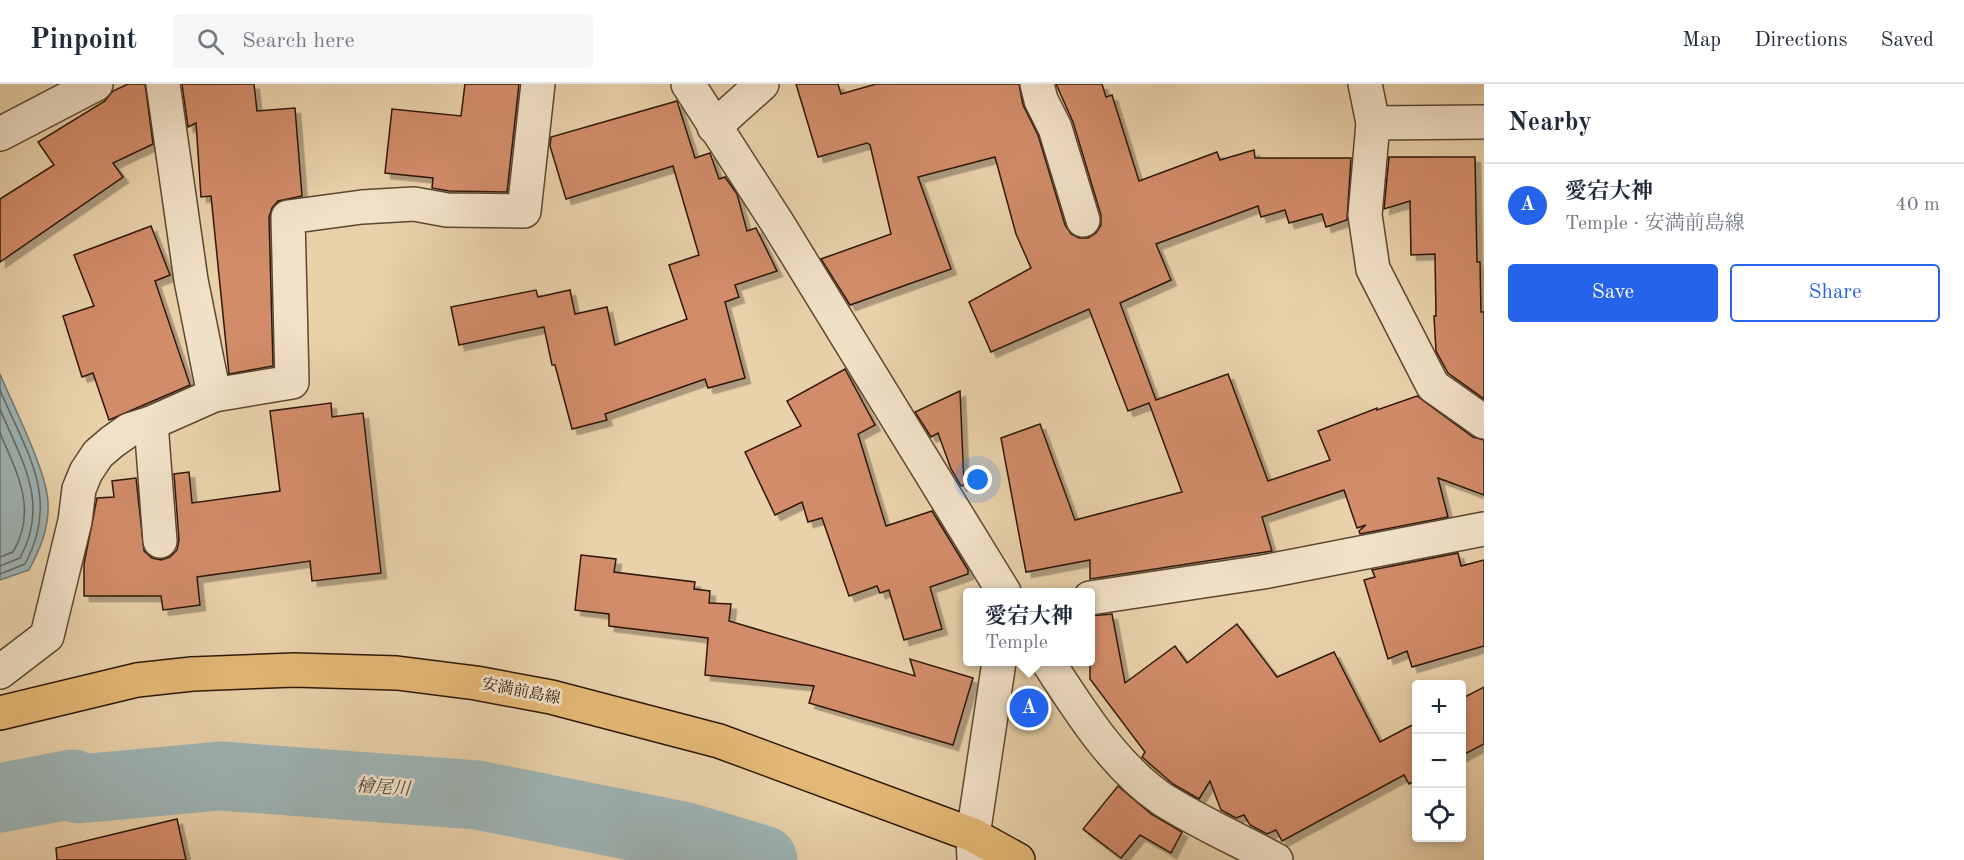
<!DOCTYPE html>
<meta charset="utf-8">
<style>
:root{--surface:#fff;--page:#f6f6f7;--text:#1f2937;--muted:#747a83;--line:#e0e1e3;--accent:#2563eb}
body{margin:0;font-family:"Old Standard TT","Noto Serif JP",serif;background:var(--page);color:var(--text)}
.controls{position:absolute;right:18px;bottom:18px;display:grid;overflow:hidden;border-radius:6px;box-shadow:0 3px 9px #0003}
.controls button{width:54px;height:54px;display:grid;place-items:center;padding:0;border:0;border-bottom:2px solid var(--line);background:var(--surface);color:var(--text);font:30px sans-serif}
.you{position:absolute;left:978px;top:396px;width:21px;height:21px;margin:-15px;border:4px solid #fff;border-radius:50%;background:#1a73e8;box-shadow:0 0 0 9px #1a73e833}
.badge{display:grid;place-items:center;width:39px;height:39px;border-radius:50%;background:var(--accent);color:#fff;font-size:20px;font-weight:700}
.pin{position:absolute;translate:-50% -50%;border:3px solid #fff;box-shadow:0 2px 6px #0006}
.popup{position:absolute;left:963px;top:504px;width:132px;height:78px;box-sizing:border-box;display:grid;place-content:center;border-radius:6px;background:var(--surface);filter:drop-shadow(0 2px 4px #0005);font-size:20px;white-space:nowrap;color:var(--muted)}
.popup b{font-size:22px;color:var(--text)}
.popup::after{content:'';position:absolute;left:50%;top:100%;margin-left:-12px;border:12px solid transparent;border-top-color:var(--surface)}
.list{margin:0;padding:0;list-style:none}
h2{display:flex;justify-content:space-between;align-items:center;height:78px;margin:0;padding:0 24px;font-size:26px}
h2 small{font-size:20px;font-weight:400;color:var(--muted)}
.list li{display:grid;grid-template-columns:39px 1fr auto;gap:18px;align-items:center;box-sizing:border-box;height:84px;padding:0 24px;border-top:2px solid var(--line)}
.list b{display:block;font-size:22px;white-space:nowrap}
.list p{margin:0;font-size:20px;white-space:nowrap;color:var(--muted)}
.list em{font-size:20px;font-style:normal;color:var(--muted)}
.actions{display:flex;gap:12px;padding:18px 24px}
.actions a{flex:1;padding:14px 0;border:2px solid var(--accent);border-radius:6px;text-align:center;font-size:21px;color:var(--accent)}
.actions .main{background:var(--accent);color:#fff}
.icon{flex:none;width:33px;height:33px;fill:none;stroke:currentColor;stroke-width:2;stroke-linecap:round;stroke-linejoin:round}
.map{position:relative;flex:none;width:1484px;height:776px;overflow:hidden}
header{display:flex;align-items:center;gap:36px;box-sizing:border-box;height:84px;padding:0 30px;background:var(--surface);border-bottom:2px solid var(--line)}
header strong{font-size:28px}
nav{display:flex;gap:33px;margin-inline-start:auto;font-size:21px}
.search{width:420px;height:54px;background:var(--page);display:flex;align-items:center;gap:15px;box-sizing:border-box;padding:0 21px;border-radius:6px;color:var(--muted);font-size:22px}
main{display:flex}
aside{flex:1;background:var(--surface)}
.map>svg:first-child{display:block}
</style>
<header>
<strong>Pinpoint</strong>
<div class="search"><svg class="icon" aria-label="search" viewBox="0 0 24 24"><circle cx="10" cy="10" r="6"/><path d="M15 15l6 6"/></svg>Search here</div>
<nav><a>Map</a><a>Directions</a><a>Saved</a></nav>
</header>
<main>
<div class="map">
<svg width="1484" height="776" viewBox="0 0 1484 776">
<defs>
<filter id="shadow"><feDropShadow dx="5.5" dy="5.5" stdDeviation="0" flood-color="#0004"/></filter>
</defs>
<rect width="100%" height="100%" fill="#e9d1aa"/>
<filter id="stains"><feTurbulence type="fractalNoise" baseFrequency=".00333" numOctaves="4"/><feColorMatrix values="0 0 0 0 .2 0 0 0 0 .09 0 0 0 0 .02 0 0 0 .5 -.17"/></filter>
<radialGradient id="worn" r=".72"><stop offset=".6" stop-color="#630" stop-opacity="0"/><stop offset="1" stop-color="#630" stop-opacity=".3"/></radialGradient>
<!-- water -->
<path fill="#9db4b5" stroke="#71766f" stroke-width="1.5" d="M0 290C13 322 48 389 48 420 49 445 40 465 29 486L0 496Z"/>
<g fill="none" stroke-linecap="round" stroke-linejoin="round">
<!-- shore -->
<g stroke="#66665e" stroke-width="1.5">
<path d="M0 306C26 368 61 414 25 480L0 490"/>
<path d="M0 325C22 378 50 419 20 474L0 482"/>
<path d="M0 349C17 389 38 426 13 468L0 473"/>
</g>
<!-- river -->
<polyline stroke="#9db4b5" stroke-width="69" points="0,714 73,700 79,705 220,692 477,711 683,752 763,776"/>
</g>
<!-- building -->
<g fill="#d28c6b" stroke="#2e1907" stroke-width="1.5" filter="url(#shadow)">
<polygon points="128,0 145,0 153,60 113,79 123,93 0,178 0,115 54,81 38,58 105,17 113,7"/>
<polygon points="182,0 254,0 257,27 295,24 302,112 278,117 272,124 269,133 273,282 229,290 211,112 201,113 196,39 188,43"/>
<polygon points="465,0 519,0 507,108 449,107 432,104 433,94 385,89 392,25 461,32"/>
<polygon points="796,0 838,0 841,10 876,0 1019,0 1023,21 1038,51 1065,141 1071,150 1079,154 1088,154 1096,149 1101,141 1101,131 1073,38 1056,0 1102,0 1106,13 1112,11 1139,97 1217,68 1220,76 1254,66 1255,74 1351,74 1347,136 1326,143 1322,130 1289,139 1285,126 1261,133 1258,122 1156,160 1171,196 1120,219 1156,316 1228,290 1268,397 1330,376 1318,347 1377,324 1377,326 1417,312 1473,353 1484,356 1484,411 1438,394 1448,433 1360,450 1359,447 1366,441 1357,444 1344,406 1262,433 1272,467 1090,495 1090,476 1026,488 1001,354 1040,340 1075,436 1182,408 1149,319 1128,327 1089,225 991,268 969,218 1031,184 1016,150 995,73 918,93 951,185 850,221 821,175 891,150 870,61 867,59 818,73"/>
<polygon points="677,17 695,74 710,69 719,95 725,93 737,110 747,147 756,144 777,187 735,201 739,213 725,218 745,294 708,304 705,295 605,330 607,336 572,345 555,281 552,281 544,243 459,261 451,223 536,206 538,213 570,206 575,230 607,223 615,261 687,235 669,181 699,171 673,82 566,115 550,62 551,53"/>
<polygon points="1389,73 1475,73 1477,178 1480,178 1481,228 1484,228 1484,315 1448,289 1436,267 1434,232 1436,232 1435,170 1411,171 1410,117 1384,125"/>
<polygon points="151,142 170,191 155,197 190,301 109,336 93,289 82,293 63,232 94,222 74,171"/>
<polygon points="845,285 875,341 858,350 886,442 932,427 968,486 968,490 930,503 942,545 904,556 889,506 880,509 877,502 849,512 822,434 808,438 802,418 775,431 745,368 801,342 787,317"/>
<polygon points="960,307 964,401 961,402 951,385 938,349 931,353 915,328"/>
<polygon points="331,319 332,333 363,329 381,489 312,497 310,477 197,493 200,521 163,526 161,512 84,512 84,480 97,414 114,413 112,397 136,394 144,467 152,474 161,476 170,473 177,466 179,456 174,390 189,388 192,419 280,407 270,327"/>
<polygon points="1458,469 1461,482 1484,476 1484,562 1412,583 1407,567 1388,575 1364,496 1375,493 1372,486"/>
<polygon points="581,471 616,475 614,488 695,498 694,505 710,507 709,519 731,520 729,537 915,592 910,575 973,594 953,661 809,619 814,602 705,591 708,554 609,542 609,530 575,526"/>
<polygon points="1112,530 1125,599 1175,562 1187,579 1237,540 1277,593 1334,568 1380,658 1416,639 1416,696 1409,700 1404,691 1282,757 1276,746 1267,750 1250,741 1244,731 1236,734 1221,726 1210,697 1199,715 1173,700 1142,673 1145,668 1090,595 1090,532"/>
<polygon points="1484,603 1484,660 1461,672 1461,615"/>
<polygon points="1118,702 1151,730 1182,748 1171,769 1140,751 1121,774 1083,745"/>
<polygon points="177,735 186,776 57,776 56,764"/>
</g>
<g fill="none" stroke-linecap="round" stroke-linejoin="round">
<defs>
<g id="minor">
<polyline points="163,0 191,196 214,311"/>
<polyline points="688,0 778,140 1004,508"/>
<polyline points="1037,0 1041,16 1055,44 1083,136"/>
<polyline points="1365,0 1373,39 1365,131 1373,185 1433,302 1484,338"/>
<polyline points="1373,39 1484,38"/>
<polyline points="714,43 762,0"/>
<polyline points="0,50 96,0"/>
<polyline points="160,457 151,339 214,311 292,298 288,133 362,123 414,120 447,126 524,127 538,0"/>
<polyline points="1090,514 1263,488 1484,445"/>
<path d="M1048 578C1079 626 1114 682 1162 715 1198 738 1239 756 1276 776"/>
<polyline points="0,588 47,552 75,437 79,405 86,388 98,370 112,358 129,346 151,339"/>
<polyline points="974,776 973,751 999,578"/>
</g>
<polyline id="major" points="0,629 137,596 192,590 294,586 397,589 476,599 551,613 719,657 973,751 1018,776"/>
</defs>
<!-- minor casing -->
<use href="#minor" stroke="#5d4730" stroke-width="36"/>
<!-- major casing -->
<use href="#major" stroke="#2e1907" stroke-width="36"/>
<!-- minor -->
<use href="#minor" stroke="#f1e1c8" stroke-width="33"/>
<!-- major -->
<use href="#major" stroke="#e4b875" stroke-width="33"/>
</g>
<g text-anchor="middle" dominant-baseline="central" stroke-width="5" stroke-linejoin="round" paint-order="stroke">
<!-- street labels -->
<g font-size="16" fill="#2e1907" stroke="#f1e1c8">
<text transform="translate(521 608) rotate(11)">安満前島線</text>
</g>
<!-- water labels -->
<g font-size="18" font-style="italic" fill="#4f483b" stroke="#f1e1c8">
<text transform="translate(383 704) rotate(4)">檜尾川</text>
</g>
</g>
<rect width="100%" height="100%" filter="url(#stains)"/>
<rect width="100%" height="100%" fill="url(#worn)"/>
</svg>
<div class="controls">
<button>+</button>
<button>−</button>
<button><svg class="icon" aria-label="locate" viewBox="0 0 24 24"><circle cx="12" cy="12" r="6"/><path d="M12 2v4M12 18v4M2 12h4M18 12h4"/></svg></button>
</div>
<div class="you"></div>
<div class="pin badge" style="left:1029px;top:624px">A</div>
<div class="popup"><b>愛宕大神</b>Temple</div>
</div>
<aside>
<h2>Nearby<small></small></h2>
<ul class="list">
<li><span class="badge">A</span><div><b>愛宕大神</b><p>Temple · 安満前島線</p></div><em>40 m</em></li>
</ul>
<div class="actions"><a class="main">Save</a><a>Share</a></div>
</aside>
</main>
